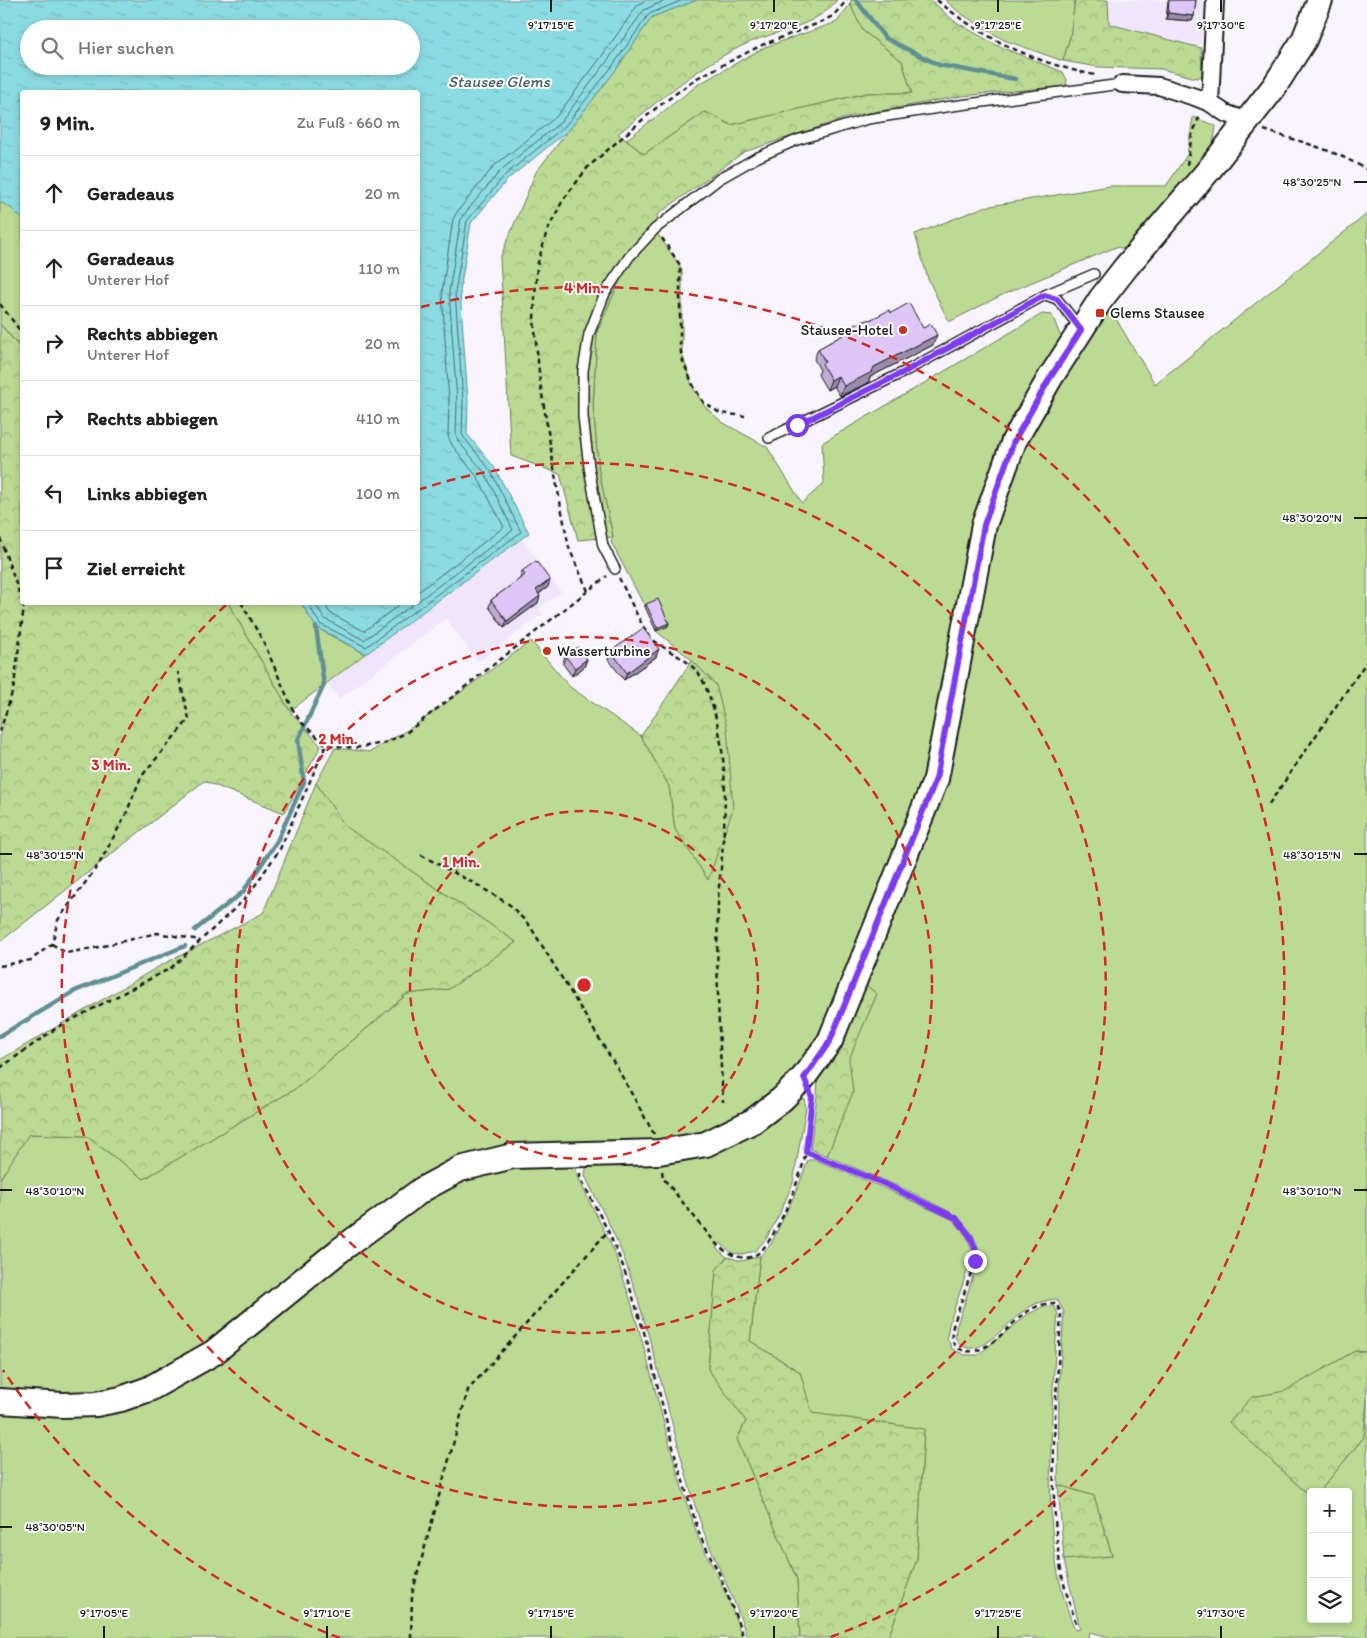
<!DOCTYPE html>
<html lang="de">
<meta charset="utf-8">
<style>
:root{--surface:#fff;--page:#f2f2f2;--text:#222;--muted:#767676;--line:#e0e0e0}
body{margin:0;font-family:Itim,sans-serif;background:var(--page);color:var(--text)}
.controls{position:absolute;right:15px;bottom:15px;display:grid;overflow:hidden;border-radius:5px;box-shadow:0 2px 8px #0003}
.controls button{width:45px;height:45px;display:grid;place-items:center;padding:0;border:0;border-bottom:1px solid var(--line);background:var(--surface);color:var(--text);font:25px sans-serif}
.stop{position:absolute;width:15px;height:15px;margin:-11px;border:4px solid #7c3aed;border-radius:50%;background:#fff}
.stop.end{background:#7c3aed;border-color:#fff;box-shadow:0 1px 5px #0008}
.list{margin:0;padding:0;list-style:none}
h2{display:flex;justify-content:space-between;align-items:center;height:65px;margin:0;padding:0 20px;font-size:21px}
h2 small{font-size:16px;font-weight:400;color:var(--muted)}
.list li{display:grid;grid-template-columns:32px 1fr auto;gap:15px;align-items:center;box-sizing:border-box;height:75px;padding:0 20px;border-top:1px solid var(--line)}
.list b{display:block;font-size:19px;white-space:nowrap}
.list p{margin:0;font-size:16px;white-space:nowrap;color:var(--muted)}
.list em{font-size:16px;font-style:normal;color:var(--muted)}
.icon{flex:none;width:28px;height:28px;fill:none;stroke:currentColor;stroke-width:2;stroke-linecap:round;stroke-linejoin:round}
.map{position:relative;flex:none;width:1367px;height:1638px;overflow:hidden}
.search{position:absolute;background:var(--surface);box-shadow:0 2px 8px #0003;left:20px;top:20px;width:400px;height:55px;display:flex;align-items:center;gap:12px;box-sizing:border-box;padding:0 18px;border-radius:28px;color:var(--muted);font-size:19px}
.panel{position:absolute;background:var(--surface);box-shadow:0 2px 8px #0003;left:20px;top:90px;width:400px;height:515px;border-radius:5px}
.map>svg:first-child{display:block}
</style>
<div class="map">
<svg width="1367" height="1638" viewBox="0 0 1367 1638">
<defs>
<pattern id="forest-crowns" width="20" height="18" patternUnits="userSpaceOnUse" patternTransform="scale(1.25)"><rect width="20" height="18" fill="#bbda93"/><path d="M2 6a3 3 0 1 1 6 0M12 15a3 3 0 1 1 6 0" fill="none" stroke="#a0ba7e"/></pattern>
<pattern id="water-ripples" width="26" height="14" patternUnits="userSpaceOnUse" patternTransform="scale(1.25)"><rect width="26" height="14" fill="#8bdce2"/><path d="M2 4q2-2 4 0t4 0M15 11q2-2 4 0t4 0" fill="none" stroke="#77bcc1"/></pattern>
</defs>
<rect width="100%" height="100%" fill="#f8f4fd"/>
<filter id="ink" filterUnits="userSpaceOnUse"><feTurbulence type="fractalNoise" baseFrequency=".02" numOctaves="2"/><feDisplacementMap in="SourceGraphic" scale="10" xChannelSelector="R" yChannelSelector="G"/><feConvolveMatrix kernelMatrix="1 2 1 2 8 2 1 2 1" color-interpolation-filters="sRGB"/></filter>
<g filter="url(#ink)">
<!-- built -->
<g fill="#f0e6fb">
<polygon points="1108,0 1204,0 1201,48 1108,24"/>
<polygon points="522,539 561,592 539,609 543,614 478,662 446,619 339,699 327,683"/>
</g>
<!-- green -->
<g fill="#bbda93" stroke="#6c7b58">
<polygon points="945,0 1075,0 1070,37 1063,61 1004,40 960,13"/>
<polygon points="850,4 863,31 902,61 912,93 867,93 731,125 705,112 644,154 626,140 699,84 765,47 837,22"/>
<polygon points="1193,117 1216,126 1212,155 1130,250 1116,247 1004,294 949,322 928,279 915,234 984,207 1110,186 1166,186 1187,155"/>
<polygon points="0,202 11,208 22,219 22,349 0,324"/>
<path d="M1367 214V1352L1355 1351 1285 1392 1252 1397 1230 1422 1311 1497V1619H1348V1492H1319L1364 1437 1367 1399V1638H1113L1090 1632 1088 1638H888L917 1559 924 1429 811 1413 800 1372 750 1341 760 1256 771 1244 799 1185 808 1160H816L884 1188 954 1220 967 1237 971 1248V1260L949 1324 947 1337 952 1349 965 1355H978L1027 1315 1044 1306H1054L1058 1314C1054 1358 1052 1402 1051 1447 1049 1512 1050 1568 1075 1630L1080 1629 1064 1560 1112 1555 1094 1496 1058 1485 1059 1387 1064 1312 1057 1299C1045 1300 1034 1303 1024 1311 1011 1320 989 1346 973 1348 968 1349 964 1347 959 1344L955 1337 956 1328 978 1261V1247L973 1235 957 1216 911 1192 827 1156 853 1092 848 1059 877 994 863 983 952 761 964 670 987 530 1029 430 1098 319 1110 309 1155 384Z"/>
<polygon points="657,233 682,269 682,353 692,386 705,407 722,422 767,447 802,503 824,483 822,443 1042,314 1052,315 1062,340 1042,373 995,455 971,536 946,657 937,734 903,840 823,1037 800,1070 749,1113 703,1136 466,1160 209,1347 119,1392 0,1395 0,1179 28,1134 86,1136 144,1179 298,1087 407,994 449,989 516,942 344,826 316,783 335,748 370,752 414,726 531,641 570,687 641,736 669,786 675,829 708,879 716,685 692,660 656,631 668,626 645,607 611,542 613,537 599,472 593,407 597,332 619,282 635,256"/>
<polygon points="228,603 301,603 317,628 365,654 290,711"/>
<path d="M800 1095 804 1099 806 1107 793 1183 779 1215 766 1239 755 1251 742 1254 732 1253 720 1243 716 1248 727 1257 716 1271 708 1369 746 1421 737 1439 797 1579 800 1638H747C735 1595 711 1557 698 1515 672 1432 655 1347 627 1266 616 1235 599 1205 585 1176L587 1162 674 1158Z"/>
<path d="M573 1161C584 1199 608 1231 620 1268 650 1356 666 1447 697 1534 702 1547 709 1559 715 1571 726 1592 735 1615 742 1638H0V1407L121 1406 426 1195 471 1174 514 1163Z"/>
</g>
<!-- forest -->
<g fill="url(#forest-crowns)" stroke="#6c7b58">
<path d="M697 0H837C815 28 776 30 746 44 698 66 658 101 618 134L644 154 705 112 731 125 867 93H912L902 61 863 31 850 4 851 0H931L954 21 998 46 1063 72 1067 80 1066 86 962 96 852 116 744 152 657 215V233L635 256 619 282 597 332 593 407 599 472 613 537 578 540 560 474 511 456 500 258 536 172 615 71 652 17Z"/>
<polygon points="1075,0 1108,0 1109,24 1201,48 1202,76 1196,78 1161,69 1098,67 1063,61 1070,37"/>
<polygon points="0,324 22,350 22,602 228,603 290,711 321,746 284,813 204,781 0,942"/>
<polygon points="692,660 716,685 727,728 733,809 708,880 675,829 669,786 641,736"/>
<polygon points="316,783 345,826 516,942 449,989 407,994 298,1087 144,1179 86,1136 29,1134 0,1179 0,1060 158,967 263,913"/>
<polygon points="863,983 877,994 849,1059 853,1092 827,1156 810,1149 817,1096 818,1071"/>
<polygon points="760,1256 750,1341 800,1372 812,1413 924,1429 917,1559 888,1638 800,1638 797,1579 737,1439 746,1421 708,1369 716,1270 727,1257 742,1261"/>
<polygon points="1355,1351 1367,1352 1367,1399 1364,1437 1319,1492 1311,1492 1311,1497 1229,1422 1252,1397 1285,1391"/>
<polygon points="1058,1485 1094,1496 1112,1556 1064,1560"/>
</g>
<!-- water -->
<path fill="url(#water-ripples)" stroke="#5f8f93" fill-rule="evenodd" d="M0 0H697L652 17 615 71 569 130 508 179 471 223 460 291 468 401 467 434 494 467 529 533 366 654 316 627 301 603 418 602V92H22V219L11 208 0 202ZM29 29H411V66H29Z"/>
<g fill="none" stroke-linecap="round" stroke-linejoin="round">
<!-- shore -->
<g stroke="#48696b" stroke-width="1">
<polyline points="418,592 504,527 478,478 452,445 448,436 449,402 442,292 453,219 457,212 494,166 556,117 599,60 637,6 645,0"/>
<polyline points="418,601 513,530 485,473 458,441 456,434 457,401 449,292 461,218 501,170 561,122 605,64 644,10 666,0"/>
<polyline points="307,602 320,624 366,647 521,532 490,470 462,435 463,401 455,292 467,221 505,175 565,126 611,68 649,14 683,0"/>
<polyline points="314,602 325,619 364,640 416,602"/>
<polyline points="323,602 330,613 364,631 403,602"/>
</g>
<!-- stream -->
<g stroke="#5f8f93" stroke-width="4.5">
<polyline points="856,0 885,38 939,65 1015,79"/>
<polyline points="195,930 243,892 277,841 304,782 298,740 324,685 316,627"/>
<polyline points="0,1036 75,991 185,946"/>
</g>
<defs>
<g id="lane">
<polyline points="1045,295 1094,274"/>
<polyline points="769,438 904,372 1045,295 1057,299 1081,329"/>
<polyline points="615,569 603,546 589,467 583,417 583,371 589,334 605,293 629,257 655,229 719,179 756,158 797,140 868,119 952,106 1122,84"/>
</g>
<g id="street">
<polyline points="1122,84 1159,86 1195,97 1210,103 1225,113 1247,121"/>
<polyline points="1210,103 1215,0"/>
</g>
<polyline id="secondary" points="0,1401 63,1405 96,1404 121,1399 149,1389 213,1353 339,1251 423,1189 460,1169 513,1156 659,1152 706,1144 753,1121 782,1099 803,1078 830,1041 936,779 984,525 1014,441 1050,378 1101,299 1126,267 1208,171 1274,87 1304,40 1320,0"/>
</defs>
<!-- lane casing -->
<use href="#lane" stroke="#1c1c1c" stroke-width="12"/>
<!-- street casing -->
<use href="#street" stroke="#1c1c1c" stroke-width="20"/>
<!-- secondary casing -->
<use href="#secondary" stroke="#1c1c1c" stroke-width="28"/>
<!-- path -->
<g stroke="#1c1c1c" stroke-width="2.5" stroke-dasharray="5 4" stroke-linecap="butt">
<path d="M937 0C981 38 1038 64 1095 75"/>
<path d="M1264 130C1298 141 1336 150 1367 170"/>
<polyline points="1187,165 1192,135 1200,115"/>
<polyline points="662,238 680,265 680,345 682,359 693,385 704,403 720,413 745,416"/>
<polyline points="0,304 22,333"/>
<polyline points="0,538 22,601"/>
<path d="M619 578C625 589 644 632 651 638 667 653 692 658 703 681 728 736 727 797 722 856 721 872 718 889 718 905 716 971 719 1036 723 1102"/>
<polyline points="588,591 569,548 556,481 540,382 534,320 535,297 537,266 547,231 563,200 588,167 655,109 697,78 762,45 819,23 833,16 847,0"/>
<polyline points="241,602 264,643 293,710 300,721 326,745 355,748 384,743 406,733 607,576"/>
<polyline points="0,732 14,686 24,606 23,602"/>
<polyline points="1269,804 1367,661"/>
<polyline points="421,855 479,886 510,905 530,926 619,1071 654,1134"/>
<polyline points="52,944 66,953 99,947 157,933 200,940"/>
<polyline points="0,966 31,960 52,944 58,920 99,864 126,814 141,777 189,719 178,672"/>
<polyline points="0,1068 58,1027 171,968 247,897 280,849 326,745"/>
<path d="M806 1152 885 1184 956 1218 970 1236 975 1248V1261L953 1326C951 1336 950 1344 960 1349 985 1361 1008 1324 1027 1312 1036 1306 1044 1303 1056 1303L1061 1313C1057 1396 1047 1482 1060 1564 1063 1586 1071 1606 1077 1627"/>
<path d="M662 1171 663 1178 718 1246C729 1254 744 1263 757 1254 775 1243 803 1173 806 1151 809 1134 810 1115 811 1098"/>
<polyline points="580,1173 580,1177 608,1231 623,1266 644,1332 676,1459 700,1536 719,1573 744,1638"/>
<polyline points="411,1638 412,1594 468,1390 608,1231"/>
</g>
<!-- lane -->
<use href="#lane" stroke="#fff" stroke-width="9"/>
<!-- street -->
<use href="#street" stroke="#fff" stroke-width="16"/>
<!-- secondary -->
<use href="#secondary" stroke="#fff" stroke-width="24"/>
</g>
<!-- wall -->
<g fill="#bfabd4" stroke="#1c1c1c">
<polygon points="1168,0 1196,0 1194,16 1192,21 1166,19"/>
<polygon points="872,319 933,345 870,377 868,383 840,396 834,386 827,390 818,375 820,370 814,359 818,349"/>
<polygon points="522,571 548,587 539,594 538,603 504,628 489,607 491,600 520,579"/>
<polygon points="646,604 669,623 668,626 656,631 645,607"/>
<polygon points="611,651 656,657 624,680 608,659"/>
<polygon points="565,656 587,659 584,667 572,676 563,664"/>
</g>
<!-- shaded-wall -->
<g fill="#9b8bad" stroke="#1c1c1c">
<polygon points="1168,13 1194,16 1192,21 1166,19"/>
<polygon points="937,335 933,345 870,377 868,383 840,396 844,386 874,367"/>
<polygon points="838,376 834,386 827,390 831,380"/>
<polygon points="550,580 548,587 534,597 536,590"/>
<polygon points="540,596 538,603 504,628 507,621"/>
<polygon points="669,623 668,626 656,631 657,628"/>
<polygon points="659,649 656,657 624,680 627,673"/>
<polygon points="587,659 584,667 572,676 575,668"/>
</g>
<!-- building -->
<g fill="#dec7f7" stroke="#1c1c1c">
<polygon points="1169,0 1196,0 1194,16 1168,13"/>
<polygon points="909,303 923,328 931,324 937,335 874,367 872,372 844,386 838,376 831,380 822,364 825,362 818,349 843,335 848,329 857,323 872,319 889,310 891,313"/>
<polygon points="536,561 550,580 536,590 540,596 507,621 491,600 525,575 522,571"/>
<polygon points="658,599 669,623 657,628 646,604"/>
<polygon points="643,628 659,649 627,673 611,651"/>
<polygon points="578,647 587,659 575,668 565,656"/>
</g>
</g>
<g fill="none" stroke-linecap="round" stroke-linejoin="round" filter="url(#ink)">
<!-- route -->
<polyline stroke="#7c3aed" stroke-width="6" points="797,425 904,372 1045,295 1057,299 1081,330 1050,378 1014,441 984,525 936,779 830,1041 804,1078 812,1097 806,1152 885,1184 956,1218 970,1236 975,1248 975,1261"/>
</g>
<!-- ticks -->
<path fill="none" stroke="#1c1c1c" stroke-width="2" d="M551 0V12M774 0V12M998 0V12M1221 0V12M1354 182H1367M1354 518H1367M0 854H12M1354 854H1367M0 1190H12M1354 1190H1367M0 1527H12M104 1626V1638M327 1626V1638M551 1626V1638M774 1626V1638M998 1626V1638M1221 1626V1638"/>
<!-- distance rings -->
<g fill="none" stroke="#d62828" stroke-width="2.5" stroke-dasharray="9 6">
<circle cx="584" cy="985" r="174"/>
<circle cx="584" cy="985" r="348"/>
<path d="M418 490A522 522 0 1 1 228 603"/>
<path d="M340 1638A697 697 0 0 1 3 1370M421 307A697 697 0 0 1 828 1638"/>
</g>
<!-- markers -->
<g fill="#c8321e" stroke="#fff" stroke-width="2">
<rect x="1095" y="308" width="10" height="10" rx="2.5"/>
<circle cx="903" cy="330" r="5"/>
<circle cx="547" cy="651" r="5"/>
</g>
<g text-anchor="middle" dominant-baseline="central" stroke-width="4" stroke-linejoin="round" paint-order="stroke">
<!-- poi labels -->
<g font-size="15" fill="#1c1c1c" stroke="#fff" text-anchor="start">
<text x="1110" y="313">Glems Stausee</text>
<text x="893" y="330" text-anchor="end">Stausee-Hotel</text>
<text x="557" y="651">Wasserturbine</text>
</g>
<!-- water labels -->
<g font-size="16" font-style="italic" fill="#435f61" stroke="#fff">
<text x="499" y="81">Stausee Glems</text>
</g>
</g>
<g font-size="12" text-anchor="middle" fill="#1c1c1c" stroke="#fff" stroke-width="4" stroke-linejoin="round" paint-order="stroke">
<text x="551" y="29">9°17'15"E</text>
<text x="774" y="29">9°17'20"E</text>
<text x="998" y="29">9°17'25"E</text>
<text x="1221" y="29">9°17'30"E</text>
<text x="1312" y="186">48°30'25"N</text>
<text x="1312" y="522">48°30'20"N</text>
<text x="55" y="859">48°30'15"N</text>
<text x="1312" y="859">48°30'15"N</text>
<text x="55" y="1195">48°30'10"N</text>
<text x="1312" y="1195">48°30'10"N</text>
<text x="55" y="1531">48°30'05"N</text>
<text x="104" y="1617">9°17'05"E</text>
<text x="327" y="1617">9°17'10"E</text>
<text x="551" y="1617">9°17'15"E</text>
<text x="774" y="1617">9°17'20"E</text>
<text x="998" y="1617">9°17'25"E</text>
<text x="1221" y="1617">9°17'30"E</text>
</g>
<circle cx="584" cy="985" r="8" fill="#d62828" stroke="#fff" stroke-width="2.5"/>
<g font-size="15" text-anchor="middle" font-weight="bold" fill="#d62828" stroke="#fff" stroke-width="4" stroke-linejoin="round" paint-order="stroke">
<text x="584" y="293">4 Min.</text>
<text x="338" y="744">2 Min.</text>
<text x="111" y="770">3 Min.</text>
<text x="461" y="867">1 Min.</text>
</g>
</svg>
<div class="controls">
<button>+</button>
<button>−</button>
<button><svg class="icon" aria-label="layers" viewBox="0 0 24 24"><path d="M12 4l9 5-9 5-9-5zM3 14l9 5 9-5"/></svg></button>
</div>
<div class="stop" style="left:797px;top:425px"></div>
<div class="stop end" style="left:975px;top:1261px"></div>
<div class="search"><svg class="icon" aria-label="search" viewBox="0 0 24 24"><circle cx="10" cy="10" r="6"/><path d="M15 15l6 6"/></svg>Hier suchen</div>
<section class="panel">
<h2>9 Min.<small>Zu Fuß · 660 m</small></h2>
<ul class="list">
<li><svg class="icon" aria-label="ahead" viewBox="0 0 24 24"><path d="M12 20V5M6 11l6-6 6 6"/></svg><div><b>Geradeaus</b></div><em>20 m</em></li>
<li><svg class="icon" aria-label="ahead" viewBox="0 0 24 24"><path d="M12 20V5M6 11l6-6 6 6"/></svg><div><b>Geradeaus</b><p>Unterer Hof</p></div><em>110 m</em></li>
<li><svg class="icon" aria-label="right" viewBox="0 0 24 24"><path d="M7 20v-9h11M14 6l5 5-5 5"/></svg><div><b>Rechts abbiegen</b><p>Unterer Hof</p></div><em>20 m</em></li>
<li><svg class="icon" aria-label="right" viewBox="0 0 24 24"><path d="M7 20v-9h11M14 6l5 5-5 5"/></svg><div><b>Rechts abbiegen</b></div><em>410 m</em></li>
<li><svg class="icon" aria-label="left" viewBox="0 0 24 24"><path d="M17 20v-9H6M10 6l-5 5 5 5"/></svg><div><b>Links abbiegen</b></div><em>100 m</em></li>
<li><svg class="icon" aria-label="arrive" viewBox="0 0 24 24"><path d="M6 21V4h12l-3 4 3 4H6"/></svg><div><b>Ziel erreicht</b></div></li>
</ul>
</section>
</div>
